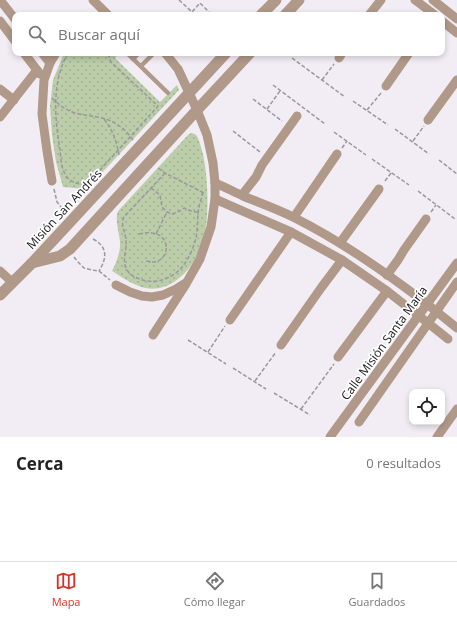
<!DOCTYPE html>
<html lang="es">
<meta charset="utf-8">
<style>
:root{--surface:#fff;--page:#f6f6f6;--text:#222;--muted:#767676;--line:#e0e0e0;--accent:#d93025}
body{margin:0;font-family:"Open Sans",sans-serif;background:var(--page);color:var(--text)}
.controls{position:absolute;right:12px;bottom:12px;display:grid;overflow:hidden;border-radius:8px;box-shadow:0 2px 6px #0003}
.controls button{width:36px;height:36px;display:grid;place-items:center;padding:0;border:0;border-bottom:1px solid var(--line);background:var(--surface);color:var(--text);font:20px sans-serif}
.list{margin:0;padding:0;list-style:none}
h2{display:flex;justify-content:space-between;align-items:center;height:52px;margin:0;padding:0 16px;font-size:17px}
h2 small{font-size:13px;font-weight:400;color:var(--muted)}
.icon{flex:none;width:22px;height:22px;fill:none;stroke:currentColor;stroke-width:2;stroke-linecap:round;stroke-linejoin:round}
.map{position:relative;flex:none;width:457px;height:437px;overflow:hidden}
.search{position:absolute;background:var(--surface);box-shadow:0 2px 6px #0003;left:12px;right:12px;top:12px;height:44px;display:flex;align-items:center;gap:10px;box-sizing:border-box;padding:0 14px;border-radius:8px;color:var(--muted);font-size:15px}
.sheet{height:124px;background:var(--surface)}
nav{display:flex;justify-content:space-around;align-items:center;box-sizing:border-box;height:56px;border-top:1px solid var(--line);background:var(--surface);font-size:11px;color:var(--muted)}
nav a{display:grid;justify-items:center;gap:2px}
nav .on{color:var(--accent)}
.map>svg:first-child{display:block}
</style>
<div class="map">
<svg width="457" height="437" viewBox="0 0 457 437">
<defs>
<pattern id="park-dots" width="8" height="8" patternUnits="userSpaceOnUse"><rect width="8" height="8" fill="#bbcea9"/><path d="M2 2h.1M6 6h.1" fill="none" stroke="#a0b091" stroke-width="1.8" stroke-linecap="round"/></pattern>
</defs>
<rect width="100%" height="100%" fill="#f2edf4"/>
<!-- park -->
<g fill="url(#park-dots)">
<polygon points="64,53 119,53 115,58 160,102 177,85 179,90 85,191 75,188 63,187 56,162 52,135 50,106 53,80"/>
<path d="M191 133C193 133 195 134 196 135 198 137 199 141 200 144 208 165 210 215 204 237 198 255 190 272 174 282 165 288 155 290 145 288 133 285 123 278 112 271 116 263 119 256 120 247 121 236 113 218 119 210L188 135Z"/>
</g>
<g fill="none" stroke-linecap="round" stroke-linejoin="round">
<!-- path -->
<g stroke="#9b979c" stroke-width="1.5" stroke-dasharray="4 2" stroke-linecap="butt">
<polyline points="179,0 192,12 200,3 212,15"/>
<path d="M68 53C51 83 55 118 60 150 61 159 61 169 67 177 71 182 76 183 83 185L91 180 158 106 111 62 109 58 110 53"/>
<polyline points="292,58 345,97"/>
<polyline points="322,80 334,64"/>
<polyline points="273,85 325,124"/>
<path d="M52 98C57 103 63 108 70 111 78 115 88 115 97 117 112 119 125 128 133 140"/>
<polyline points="253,99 282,121"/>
<polyline points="353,101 388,125"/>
<polyline points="267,109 280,91"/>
<polyline points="367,110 381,93"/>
<path d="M104 119C113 131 116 139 119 155"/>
<polyline points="395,129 429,154"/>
<polyline points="233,131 260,152"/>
<polyline points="334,132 366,155"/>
<polyline points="413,141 424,126"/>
<polyline points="342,148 347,141"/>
<polyline points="372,159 409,185"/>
<polyline points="439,160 457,174"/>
<polyline points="158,168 165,173 204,193"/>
<path d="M165 173 124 217C120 225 126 233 126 241 127 249 122 260 126 268 128 273 132 276 137 278 154 286 175 279 185 263 190 256 194 246 196 238 198 228 197 217 199 207 200 202 202 197 203 192"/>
<polyline points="385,181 391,173"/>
<polyline points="151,188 160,195 162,207 167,212 172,214 180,211 184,208 191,211 198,212"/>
<polyline points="54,189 57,202 65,212"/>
<polyline points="418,191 455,219"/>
<polyline points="431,212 436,205"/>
<path d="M139 234C144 233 148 232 152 233 172 235 170 262 152 262 150 262 148 261 145 261"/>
<polyline points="156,234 167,212"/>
<path d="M93 239C108 247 107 258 99 271"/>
<polyline points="74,257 78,262 84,268 92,270 99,271 110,280"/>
<polyline points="188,340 226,364"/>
<polyline points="208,352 225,326"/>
<polyline points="233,368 266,389"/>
<polyline points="255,381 276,352"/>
<polyline points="274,393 310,415"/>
<polyline points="301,409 334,364"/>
</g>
<!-- service -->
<g stroke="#b09989" stroke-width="4.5">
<polyline points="127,53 168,93"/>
<polyline points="133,59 139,53"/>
<polyline points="141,66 154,53"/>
</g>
<!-- minor -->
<g stroke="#b09989" stroke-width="9">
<polyline points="0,0 15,19"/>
<polyline points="93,0 108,15"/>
<polyline points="415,0 435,15"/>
<polyline points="433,0 457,19"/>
<polyline points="369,15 381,0"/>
<polyline points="0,21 15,41"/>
<polyline points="442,21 457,33"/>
<polyline points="24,53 40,74"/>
<polyline points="42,53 50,63"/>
<polyline points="339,58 342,53"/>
<polyline points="386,86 409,53"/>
<polyline points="0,89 14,100"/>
<polyline points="0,117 37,70"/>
<polyline points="428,120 457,80"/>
<polyline points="52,181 47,151 42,114 44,80 50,63 56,53"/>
<path d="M215 183C225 187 234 192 243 196 260 203 277 209 293 217 351 246 407 287 457 328"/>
<polyline points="242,195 256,177 262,165 297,116"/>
<polyline points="215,199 291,232 342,260 387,291 428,323 448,339"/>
<polyline points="294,217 337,154"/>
<polyline points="340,243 379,189"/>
<polyline points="0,271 12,282"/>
<polyline points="387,275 398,260 404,250 426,219"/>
<polyline points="116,285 130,292 142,296 152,297 163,295 176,289 187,282 200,259 211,227 215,199 215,183 213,163 207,135 197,110 178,69 165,53"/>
<polyline points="230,320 291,232"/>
<polyline points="153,335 186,284"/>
<polyline points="281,345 321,288 342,260"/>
<polyline points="338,357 387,291"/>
<polyline points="359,422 457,282"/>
<polyline points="330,437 457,263"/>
<polyline points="437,437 457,409"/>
</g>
<!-- tertiary -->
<g stroke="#b09989" stroke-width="11">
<polyline points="261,15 276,0"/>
<polyline points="285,15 299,0"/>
<polyline points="32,263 60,256 70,249 197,110 250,53"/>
<polyline points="0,295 32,263 71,221 226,53"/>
</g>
</g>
<g text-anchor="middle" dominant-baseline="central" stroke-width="3.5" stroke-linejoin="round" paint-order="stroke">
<!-- street labels -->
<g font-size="12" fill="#1b191b" stroke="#fff">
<text transform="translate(64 209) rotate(-47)">Misión San Andrés</text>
<text transform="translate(384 343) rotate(-54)">Calle Misión Santa María</text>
</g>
</g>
</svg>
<div class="controls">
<button><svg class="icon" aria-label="locate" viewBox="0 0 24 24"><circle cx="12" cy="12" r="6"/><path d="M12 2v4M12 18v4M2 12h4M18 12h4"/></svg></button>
</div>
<div class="search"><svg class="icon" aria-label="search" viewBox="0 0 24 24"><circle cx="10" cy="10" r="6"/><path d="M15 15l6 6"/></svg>Buscar aquí</div>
</div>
<section class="sheet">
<h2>Cerca<small>0 resultados</small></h2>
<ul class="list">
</ul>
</section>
<nav>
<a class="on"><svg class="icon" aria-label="map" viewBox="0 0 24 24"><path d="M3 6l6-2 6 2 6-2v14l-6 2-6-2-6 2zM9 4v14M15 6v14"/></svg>Mapa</a>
<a><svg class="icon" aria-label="directions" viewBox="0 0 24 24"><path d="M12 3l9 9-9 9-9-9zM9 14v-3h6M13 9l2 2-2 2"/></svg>Cómo llegar</a>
<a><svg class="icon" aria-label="saved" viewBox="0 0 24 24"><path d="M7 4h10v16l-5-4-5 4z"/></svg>Guardados</a>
</nav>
